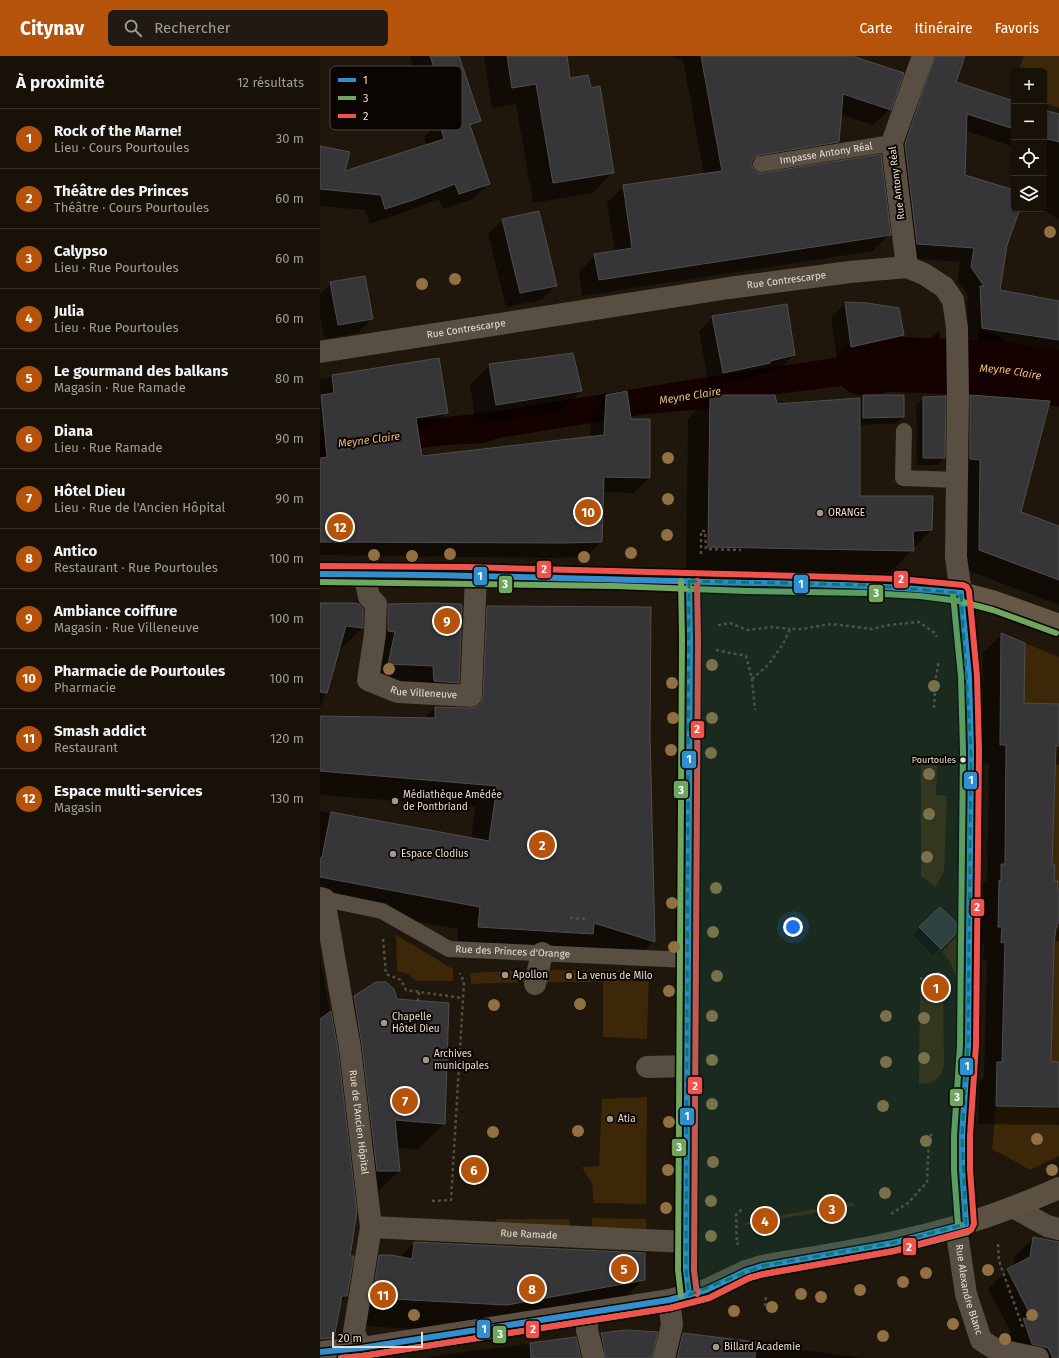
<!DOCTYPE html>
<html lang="fr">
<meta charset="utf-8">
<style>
:root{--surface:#171108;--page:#201a12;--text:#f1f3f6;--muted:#9e9d9c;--line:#363129;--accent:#b45309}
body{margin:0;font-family:"Fira Sans",sans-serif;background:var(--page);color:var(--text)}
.controls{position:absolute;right:12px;top:12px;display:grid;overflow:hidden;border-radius:6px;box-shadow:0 1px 3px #0004}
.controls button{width:36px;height:36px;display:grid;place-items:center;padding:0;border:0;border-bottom:1px solid var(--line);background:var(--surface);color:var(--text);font:20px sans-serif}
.scale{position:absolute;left:12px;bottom:10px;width:91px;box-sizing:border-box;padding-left:4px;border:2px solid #e7ddd0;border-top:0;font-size:11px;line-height:14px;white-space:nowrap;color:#e7ddd0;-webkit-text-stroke:3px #0a0501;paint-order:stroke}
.you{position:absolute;left:473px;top:871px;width:14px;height:14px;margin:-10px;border:3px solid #fff;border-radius:50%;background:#1a73e8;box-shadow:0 0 0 6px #1a73e833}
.badge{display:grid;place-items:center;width:26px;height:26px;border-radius:50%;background:var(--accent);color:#fff;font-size:13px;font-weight:700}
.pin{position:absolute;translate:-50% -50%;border:2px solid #fff;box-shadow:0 1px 4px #0006}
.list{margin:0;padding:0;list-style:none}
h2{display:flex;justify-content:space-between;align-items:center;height:52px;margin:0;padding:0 16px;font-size:17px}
h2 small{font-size:13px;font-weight:400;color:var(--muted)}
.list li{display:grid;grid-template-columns:26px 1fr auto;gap:12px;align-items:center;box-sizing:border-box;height:60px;padding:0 16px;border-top:1px solid var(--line)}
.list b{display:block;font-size:15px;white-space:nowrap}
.list p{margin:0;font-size:13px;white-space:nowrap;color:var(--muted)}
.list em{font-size:13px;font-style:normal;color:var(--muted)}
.icon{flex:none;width:22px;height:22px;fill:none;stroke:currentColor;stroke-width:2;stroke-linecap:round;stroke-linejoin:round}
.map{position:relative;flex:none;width:739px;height:1302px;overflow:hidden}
header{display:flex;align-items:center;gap:24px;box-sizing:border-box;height:56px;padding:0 20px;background:var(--accent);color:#fff}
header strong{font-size:19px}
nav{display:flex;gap:22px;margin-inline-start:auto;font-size:14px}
.search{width:280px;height:36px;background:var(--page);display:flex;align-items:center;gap:10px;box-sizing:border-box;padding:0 14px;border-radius:6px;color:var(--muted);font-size:15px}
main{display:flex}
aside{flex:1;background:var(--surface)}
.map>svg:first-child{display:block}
</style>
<header>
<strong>Citynav</strong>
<div class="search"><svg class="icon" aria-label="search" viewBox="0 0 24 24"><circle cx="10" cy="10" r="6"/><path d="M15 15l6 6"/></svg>Rechercher</div>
<nav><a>Carte</a><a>Itinéraire</a><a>Favoris</a></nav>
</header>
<main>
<aside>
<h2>À proximité<small>12 résultats</small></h2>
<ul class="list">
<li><span class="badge">1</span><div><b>Rock of the Marne!</b><p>Lieu · Cours Pourtoules</p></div><em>30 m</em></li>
<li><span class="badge">2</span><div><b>Théâtre des Princes</b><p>Théâtre · Cours Pourtoules</p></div><em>60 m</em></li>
<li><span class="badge">3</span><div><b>Calypso</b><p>Lieu · Rue Pourtoules</p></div><em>60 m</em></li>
<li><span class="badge">4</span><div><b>Julia</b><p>Lieu · Rue Pourtoules</p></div><em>60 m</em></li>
<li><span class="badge">5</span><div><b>Le gourmand des balkans</b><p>Magasin · Rue Ramade</p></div><em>80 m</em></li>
<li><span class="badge">6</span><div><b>Diana</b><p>Lieu · Rue Ramade</p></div><em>90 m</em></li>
<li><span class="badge">7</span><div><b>Hôtel Dieu</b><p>Lieu · Rue de l'Ancien Hôpital</p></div><em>90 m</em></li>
<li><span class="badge">8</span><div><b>Antico</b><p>Restaurant · Rue Pourtoules</p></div><em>100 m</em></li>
<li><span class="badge">9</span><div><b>Ambiance coiffure</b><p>Magasin · Rue Villeneuve</p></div><em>100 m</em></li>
<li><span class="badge">10</span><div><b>Pharmacie de Pourtoules</b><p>Pharmacie</p></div><em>100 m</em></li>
<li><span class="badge">11</span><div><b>Smash addict</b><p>Restaurant</p></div><em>120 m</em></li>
<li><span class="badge">12</span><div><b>Espace multi-services</b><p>Magasin</p></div><em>130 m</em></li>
</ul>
</aside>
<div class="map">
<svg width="739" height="1302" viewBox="0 0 739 1302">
<rect width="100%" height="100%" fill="#1f170b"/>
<!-- green -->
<g fill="#3c2709">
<polygon points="704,0 739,0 739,52 724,47 724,15 698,15"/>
<polygon points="705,587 739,601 739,648 680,647 680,624 704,624"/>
<polygon points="736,690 739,690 739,833 737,833 738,825 734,825 735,809 732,809"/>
<polygon points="601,707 617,709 616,739 627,740 624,816 615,831 601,820"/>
<polygon points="737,867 739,867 739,1006 731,1005 734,888"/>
<polygon points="76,879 133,913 133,925 96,925 88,918 77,915"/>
<polygon points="636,881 642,881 639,924 636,921 630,906 622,896"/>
<polygon points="207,914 207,926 151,928 150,917"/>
<polygon points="226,914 329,915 327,983 283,981 283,926 226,926"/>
<polygon points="615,922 617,922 623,932 624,1009 619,1021 611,1027 599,1028 600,927"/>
<polygon points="327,1041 326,1148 274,1147 272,1128 262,1111 279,1110 282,1043"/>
<polygon points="676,1050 739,1051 739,1100 710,1114 672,1093"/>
<polygon points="533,1146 534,1150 425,1169 426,1166"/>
<polygon points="272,1162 326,1163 326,1175 272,1173"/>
<polygon points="176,1163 249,1163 250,1172 176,1170"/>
</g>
<!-- water -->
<g fill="#140201">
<polygon points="658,273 667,275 682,282 696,293 739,303 739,337 726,335 656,335"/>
<polygon points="619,275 620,334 565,326 521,330 450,339 432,346 384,353 326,358 178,382 165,387 127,389 0,404 0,376 179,355 412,317 570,294 611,282"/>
</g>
<!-- pier -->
<g fill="#1f170b">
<polygon points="656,272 658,273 656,337 654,335"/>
<polygon points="619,275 621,275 622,334 620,336"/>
</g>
<!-- shadow -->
<g fill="#0007">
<polygon points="90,0 138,0 160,64 150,73 168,128 153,143 123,153 119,143 77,159 50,168 45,154 0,150 0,91 24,117 107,90 104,81 114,71"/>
<polygon points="164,0 246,0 252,40 293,116 273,137 213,147 196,48 172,52"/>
<polygon points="349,0 529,0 570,53 553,69 520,58 518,85 502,102 432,113 433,115 569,178 553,195 262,240 259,216 275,199 295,196 287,147 304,130 384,118 363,4"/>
<polygon points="613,0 631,0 635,26 694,45 694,91 646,75 644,120 694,135 694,153 699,153 690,166 679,234 739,246 739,301 648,286 647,245 649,242 638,225 640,206 583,202 571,103"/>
<polygon points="724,55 739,60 739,164 723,153 724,153 724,110 727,101 724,100"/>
<polygon points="182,164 236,230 222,244 186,251 168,178"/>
<polygon points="11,227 52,263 38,277 4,283 0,260 0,238"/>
<polygon points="525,247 547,248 583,279 568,293 517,304 511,262"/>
<polygon points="393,261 474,299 460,313 438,318 435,321 389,331 379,275"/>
<polygon points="118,304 127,356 112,371 97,374 101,401 270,382 272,355 287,340 310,364 329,364 329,422 314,437 282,436 281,486 266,501 230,502 0,499 0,323"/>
<polygon points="169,309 261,335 242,355 156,368 150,329"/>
<polygon points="390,340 456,349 539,344 543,340 583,361 576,368 539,369 539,441 611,474 570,517 366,513 368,363"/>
<polygon points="651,340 700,457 739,472 739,549 641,512 632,359"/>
<polygon points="624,341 624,402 617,409 597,409 596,349 603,342"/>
<polygon points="0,548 42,553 42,572 20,594 18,594 0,653"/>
<polygon points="69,549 138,626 122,642 99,641 98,626 53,624 53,565"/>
<polygon points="168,551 329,680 334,885 312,907 258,891 249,900 137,893 138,873 0,847 0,755 151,783 155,751 0,739 0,661 104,662 115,652 142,653 146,573"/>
<polygon points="681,579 703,648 739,649 739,709 734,708 731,810 733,826 736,834 739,834 739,885 734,885 730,1006 739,1007 739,1069 658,1068 659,1026 664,1021 667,904 663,904 664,889 660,889 661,844 663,841 663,827 667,824 669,707 662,707 663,597"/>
<polygon points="620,852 636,877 613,899 593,879"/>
<polygon points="0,899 11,964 34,941 128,948 124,1068 98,1093 77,1092 79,1115 54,1140 34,1140 26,1240 20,1247 15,1270 0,1286"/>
<polygon points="713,1183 739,1187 739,1302 692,1302 685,1282 691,1276 668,1233 687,1214 693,1211 694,1201"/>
<polygon points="94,1187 324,1223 296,1252 158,1277 25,1269 31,1228 60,1200 80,1201"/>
<polygon points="306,1275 331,1302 263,1302 262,1297 281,1278"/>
<polygon points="363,1278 543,1302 343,1302 344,1297"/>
<polygon points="255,1282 260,1302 106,1302 121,1299"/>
</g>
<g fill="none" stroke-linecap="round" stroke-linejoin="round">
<!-- river -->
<path stroke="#140201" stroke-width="55" id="s1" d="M543 312 568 308 684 313 739 323"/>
</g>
<!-- building -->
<g fill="#363538" stroke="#4f4e4e">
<polygon points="110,0 139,0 161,65 150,69 170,128 139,138 135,128 93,144 65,153 61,139 0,133 0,90 30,96 25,115 124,83 119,65 132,64"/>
<polygon points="187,0 247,0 250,22 268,19 271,32 280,30 294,117 233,127 216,28 192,32"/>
<polygon points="381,0 532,0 584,17 571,54 523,38 519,86 440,99 435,101 432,105 432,109 434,114 438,117 442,117 561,98 571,179 279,224 274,198 312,192 303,129 402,115"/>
<polygon points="615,0 645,0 636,26 694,45 694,73 647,58 645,119 694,134 694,153 700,153 687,189 680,234 739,245 739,284 662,272 660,230 664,230 651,211 654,192 597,188 585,88"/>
<polygon points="724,54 739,58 739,86 724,82"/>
<polygon points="219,155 237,230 200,237 182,163"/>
<polygon points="45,220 53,263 18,269 10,226"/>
<polygon points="525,246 547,247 579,252 584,279 531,291"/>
<polygon points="467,248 475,299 450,305 450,307 403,317 392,260"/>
<polygon points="253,297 262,335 176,349 169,308"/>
<polygon points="119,302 128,357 96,362 102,400 284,379 286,339 307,335 311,363 330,363 330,422 284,421 282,486 245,487 0,486 0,402 7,401 1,339 14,337 12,319"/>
<polygon points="390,339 455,339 457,348 540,342 540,440 613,440 612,474 593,475 594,495 388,491"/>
<polygon points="543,339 584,339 584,361 543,362"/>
<polygon points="650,339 730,345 701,456 739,470 739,524 659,494 660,404 650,403"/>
<polygon points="626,340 625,402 603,402 603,341"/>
<polygon points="0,547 33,547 39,548 43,553 43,572 26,570 7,637 0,636"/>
<polygon points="112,547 141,548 141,550 142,550 139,627 114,625 113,610 68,608 75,576 68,575 68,548"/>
<polygon points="167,550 331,551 330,680 335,886 274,867 273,878 158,871 160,851 0,821 0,802 2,801 11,756 169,785 177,730 0,715 0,660 115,662 115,651 150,652 156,651 161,647 163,641"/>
<polygon points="681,577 705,587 704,647 739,648 739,690 736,690 732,809 735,809 734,825 738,825 737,833 739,833 739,867 737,867 737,872 736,872 734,888 731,1005 739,1006 739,1051 676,1050 677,1006 682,1006 685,886 681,887 682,871 678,871 679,824 681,825 681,808 685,808 686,689 680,689"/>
<polygon points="620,851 637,867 637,877 621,893 599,871"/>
<polygon points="56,926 66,926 74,933 77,943 129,947 125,1068 75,1064 80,1115 57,1115 42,990 34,940"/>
<polygon points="11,955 18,994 37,1156 30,1200 34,1200 27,1240 22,1240 14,1282 0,1283 0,963"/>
<polygon points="713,1181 739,1186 739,1302 733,1302 728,1292 712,1288 703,1262 713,1264 687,1213 710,1201"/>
<polygon points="94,1186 325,1197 325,1224 187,1249 52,1242 59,1199 71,1199 92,1203"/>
<polygon points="306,1274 338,1276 332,1302 286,1302 281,1277"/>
<polygon points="363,1277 436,1286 435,1302 357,1302"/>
<polygon points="256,1281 261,1302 211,1302 210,1287"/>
</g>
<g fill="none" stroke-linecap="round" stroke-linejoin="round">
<!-- path -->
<g stroke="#544d42" stroke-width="2.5" stroke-dasharray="3 3" stroke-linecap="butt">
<polyline points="381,498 381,475 385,475 386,493 421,494"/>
<polyline points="399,570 399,569 410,567 427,574 452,571 470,573"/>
<polyline points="396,594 426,600 432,623 435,654"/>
<polyline points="432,623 448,609 463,588 470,573 481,573 512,568 552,573 569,569 599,566 615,577 617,581"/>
<polyline points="614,652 616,620 619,605"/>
<polyline points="250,862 265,863"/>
<polyline points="63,883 66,918 81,924 86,934 142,942"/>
<polyline points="600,923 622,916"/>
<polyline points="98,945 99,936"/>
<polyline points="112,1145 131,1144 144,926 140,917"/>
<polyline points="571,1158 588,1147 607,1126 609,1079 614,1079"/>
<polyline points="419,1187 417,1188 416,1159 423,1152"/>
<polyline points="678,1188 679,1205 703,1272"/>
<polyline points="445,1250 446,1241"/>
</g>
<!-- lane -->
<g stroke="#584e42" stroke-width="16">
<path id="s2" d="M441 108 572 87"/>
<polyline points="584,375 583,422 637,424"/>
<path id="s3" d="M4 843 62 855 129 893 368 904"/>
</g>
<!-- street -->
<g stroke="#584e42" stroke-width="22">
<polyline points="587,211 572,87 603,0"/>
<path id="s4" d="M0 296 409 232 530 216 587 211 604 218 624 231 633 244 637 272 638 340 636 501 641 537 649 621 651 694 648 989 642 1080V1113L646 1168"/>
<path id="s5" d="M44 518 49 541 56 548 55 578 48 624 78 636 151 640 156 520"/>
<polyline points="369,525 370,583 366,1214 369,1239"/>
<path id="s6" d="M0 842 4 843 30 992 51 1171 34 1276 45 1302"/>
<polyline points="215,928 222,897"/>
<polyline points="327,1011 367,1010"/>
<polyline points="693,1151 727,1170 739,1173"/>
<path id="s7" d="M51 1171 366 1186"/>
<path id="s8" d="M636 1171 646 1238 661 1284 675 1293 718 1302"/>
<polyline points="267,1257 267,1274 274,1302"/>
<polyline points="344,1302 352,1269 349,1244"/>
</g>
<!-- secondary -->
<path stroke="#5c5142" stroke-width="22" d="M0 1296 41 1292 349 1244 386 1234 426 1215 442 1210C486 1202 531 1196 574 1186 631 1174 686 1156 739 1132"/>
<!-- primary -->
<polyline stroke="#655847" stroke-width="22" points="0,518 294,522 426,527 546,529 601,532 641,537 675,546 739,569"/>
<defs>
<g id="bus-1">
<path d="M0 518C130 518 260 523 390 526 474 528 557 528 641 537"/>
<polyline points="369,525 370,583 366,1214 369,1239"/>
<polyline points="641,537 649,621 651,694 648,989 642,1080 642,1113 646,1168"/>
<polyline points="0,1296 41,1292 349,1244 386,1234 426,1215 442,1210 573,1187 646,1168"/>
</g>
<g id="bus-2">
<polyline points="361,525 362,583 358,1214 361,1240"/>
<polyline points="0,526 294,530 426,535 546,537 600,540 639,545 673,554 736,577"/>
<polyline points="633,538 641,621 643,694 640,989 634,1080 634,1114 638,1169"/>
<polyline points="21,1302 42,1300 350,1252 389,1242 429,1222 444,1218 574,1195 648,1176"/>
</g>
<g id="bus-3">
<polyline points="0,510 146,511 516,521 579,523 643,529 647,531 649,535 657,620 659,694 656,989 650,1080 650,1113 654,1168 651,1174 574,1195 444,1218 429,1222 389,1242 350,1252 42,1300 21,1302"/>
<polyline points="377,1238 374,1214 378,583 377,525"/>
</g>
</defs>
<!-- bus-1 casing -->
<use href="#bus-1" stroke="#0a0501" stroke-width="9"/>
<!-- bus-2 casing -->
<use href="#bus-2" stroke="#0a0501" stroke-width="9"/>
<!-- bus-3 casing -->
<use href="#bus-3" stroke="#0a0501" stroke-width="9"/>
<!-- bus-1 -->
<use href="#bus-1" stroke="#318fcf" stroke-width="6"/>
<!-- bus-2 -->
<use href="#bus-2" stroke="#6ea75d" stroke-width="6"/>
<!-- bus-3 -->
<use href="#bus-3" stroke="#f0534c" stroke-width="6"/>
</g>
<!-- trees -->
<g fill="#917044">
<circle cx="730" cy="176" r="6"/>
<circle cx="135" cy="223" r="6"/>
<circle cx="102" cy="228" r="6"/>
<circle cx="348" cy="402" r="6"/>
<circle cx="348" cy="443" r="6"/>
<circle cx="347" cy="479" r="6"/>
<circle cx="311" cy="497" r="6"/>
<circle cx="130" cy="498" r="6"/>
<circle cx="54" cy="499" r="6"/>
<circle cx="92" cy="500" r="6"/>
<circle cx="264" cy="501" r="6"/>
<circle cx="392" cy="609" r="6"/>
<circle cx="69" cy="613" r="6"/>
<circle cx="352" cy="627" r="6"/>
<circle cx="614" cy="630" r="6"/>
<circle cx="353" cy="662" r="6"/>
<circle cx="392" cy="662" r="6"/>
<circle cx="351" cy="694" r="6"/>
<circle cx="391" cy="697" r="6"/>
<circle cx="609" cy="718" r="6"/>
<circle cx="609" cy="758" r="6"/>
<circle cx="607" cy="801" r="6"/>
<circle cx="396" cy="832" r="6"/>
<circle cx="352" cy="847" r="6"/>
<circle cx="393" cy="876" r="6"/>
<circle cx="354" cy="891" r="6"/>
<circle cx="397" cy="920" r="6"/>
<circle cx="349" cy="935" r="6"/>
<circle cx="260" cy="948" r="6"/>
<circle cx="174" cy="949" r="6"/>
<circle cx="392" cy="960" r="6"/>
<circle cx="566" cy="960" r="6"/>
<circle cx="604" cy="962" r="6"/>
<circle cx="604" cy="1002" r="6"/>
<circle cx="392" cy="1004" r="6"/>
<circle cx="566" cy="1006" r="6"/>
<circle cx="392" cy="1048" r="6"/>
<circle cx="563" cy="1050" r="6"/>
<circle cx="349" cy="1066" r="6"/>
<circle cx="258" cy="1075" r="6"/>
<circle cx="173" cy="1076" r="6"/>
<circle cx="717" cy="1083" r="6"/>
<circle cx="606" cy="1085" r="6"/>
<circle cx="393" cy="1106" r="6"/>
<circle cx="348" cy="1114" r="6"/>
<circle cx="732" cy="1114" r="6"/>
<circle cx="565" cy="1137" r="6"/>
<circle cx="391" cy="1145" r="6"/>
<circle cx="346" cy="1152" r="6"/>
<circle cx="391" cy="1180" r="6"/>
<circle cx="668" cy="1214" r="6"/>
<circle cx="606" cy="1217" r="6"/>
<circle cx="583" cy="1226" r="6"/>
<circle cx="540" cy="1234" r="6"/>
<circle cx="481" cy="1238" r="6"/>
<circle cx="501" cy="1241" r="6"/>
<circle cx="452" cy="1251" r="6"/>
<circle cx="414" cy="1255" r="6"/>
<circle cx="94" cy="1259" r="6"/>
<circle cx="712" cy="1259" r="6"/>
<circle cx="633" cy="1268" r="6"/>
<circle cx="563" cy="1280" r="6"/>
<circle cx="685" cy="1283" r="6"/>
</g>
<!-- marked area -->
<path fill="#0f766e" fill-opacity="0.2" stroke="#0f766e" stroke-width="3" stroke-dasharray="8 5" stroke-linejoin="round" d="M369 525 546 529 641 537 651 694 648 989 642 1080 646 1168 573 1187 442 1210 369 1239 366 1214Z"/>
<!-- markers -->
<g fill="#a1988b" stroke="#0a0501" stroke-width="1.5">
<circle cx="500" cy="457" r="4"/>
<circle cx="75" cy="745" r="4"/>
<circle cx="73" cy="798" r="4"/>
<circle cx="185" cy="919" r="4"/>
<circle cx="249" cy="920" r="4"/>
<circle cx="64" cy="967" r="4"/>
<circle cx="106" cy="1004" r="4"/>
<circle cx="290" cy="1063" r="4"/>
<circle cx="396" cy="1291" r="4"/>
</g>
<circle fill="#e7ddd0" stroke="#0a0501" stroke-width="1.5" cx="643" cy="704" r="3.5"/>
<g text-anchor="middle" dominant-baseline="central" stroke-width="4" stroke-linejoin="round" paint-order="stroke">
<!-- bus labels -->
<g font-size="9" fill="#e7ddd0" stroke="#0a0501" text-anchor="end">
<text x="636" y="704">Pourtoules</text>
</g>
<!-- street labels -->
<g font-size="10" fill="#e7ddd0" stroke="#0a0501">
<text stroke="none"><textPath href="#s2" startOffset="66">Impasse Antony Réal</textPath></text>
<text transform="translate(577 127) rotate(-97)">Rue Antony Réal</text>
<text stroke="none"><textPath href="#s4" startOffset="472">Rue Contrescarpe</textPath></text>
<text stroke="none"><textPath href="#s4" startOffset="148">Rue Contrescarpe</textPath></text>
<text stroke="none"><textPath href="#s5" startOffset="168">Rue Villeneuve</textPath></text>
<text stroke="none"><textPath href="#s3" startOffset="200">Rue des Princes d'Orange</textPath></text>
<text stroke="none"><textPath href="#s6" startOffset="230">Rue de l'Ancien Hôpital</textPath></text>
<text stroke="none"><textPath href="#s7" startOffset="158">Rue Ramade</textPath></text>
<text stroke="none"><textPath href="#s8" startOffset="64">Rue Alexandre Blanc</textPath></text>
</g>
<!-- poi labels -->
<g font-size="10" fill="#e7ddd0" stroke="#0a0501" text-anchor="start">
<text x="508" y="457">ORANGE</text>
<text x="83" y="739">Médiathèque Amédée<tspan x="83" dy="12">de Pontbriand</tspan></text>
<text x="81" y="798">Espace Clodius</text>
<text x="193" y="919">Apollon</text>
<text x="257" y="920">La venus de Milo</text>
<text x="72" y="961">Chapelle<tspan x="72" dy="12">Hôtel Dieu</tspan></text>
<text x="114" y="998">Archives<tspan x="114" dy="12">municipales</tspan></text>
<text x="298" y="1063">Atia</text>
<text x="404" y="1291">Billard Academie</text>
</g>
<!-- water labels -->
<g font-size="11" font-style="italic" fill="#f0bb75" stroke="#0a0501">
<text stroke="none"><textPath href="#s1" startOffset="148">Meyne Claire</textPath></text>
<text transform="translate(370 340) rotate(-9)">Meyne Claire</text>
<text transform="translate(49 384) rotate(-7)">Meyne Claire</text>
</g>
</g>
<!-- legend -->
<rect x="10" y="10" width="132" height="64" rx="6" fill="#0a0501" stroke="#4c463f" stroke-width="1"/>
<rect x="18" y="22" width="18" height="4" fill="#318fcf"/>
<rect x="18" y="40" width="18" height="4" fill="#6ea75d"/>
<rect x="18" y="58" width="18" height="4" fill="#f0534c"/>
<g font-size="11" fill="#e7ddd0">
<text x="43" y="28">1</text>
<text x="43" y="46">3</text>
<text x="43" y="64">2</text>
</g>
<g stroke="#0a0501" stroke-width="1.5">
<rect x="216" y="504" width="16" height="19" rx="4" fill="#f0534c"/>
<rect x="153" y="510" width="15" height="20" rx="4" fill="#318fcf"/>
<rect x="573" y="514" width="16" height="19" rx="4" fill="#f0534c"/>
<rect x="473" y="518" width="16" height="20" rx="4" fill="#318fcf"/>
<rect x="178" y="519" width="15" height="19" rx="4" fill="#6ea75d"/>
<rect x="548" y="528" width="16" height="19" rx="4" fill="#6ea75d"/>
<rect x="370" y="664" width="15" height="19" rx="4" fill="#f0534c"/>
<rect x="361" y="694" width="16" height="19" rx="4" fill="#318fcf"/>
<rect x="643" y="715" width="15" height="19" rx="4" fill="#318fcf"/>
<rect x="353" y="724" width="16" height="19" rx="4" fill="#6ea75d"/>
<rect x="650" y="842" width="15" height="19" rx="4" fill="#f0534c"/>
<rect x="639" y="1001" width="15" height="19" rx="4" fill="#318fcf"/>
<rect x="367" y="1020" width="16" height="19" rx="4" fill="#f0534c"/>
<rect x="629" y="1032" width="15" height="19" rx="4" fill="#6ea75d"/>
<rect x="359" y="1051" width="16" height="19" rx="4" fill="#318fcf"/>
<rect x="351" y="1082" width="16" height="19" rx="4" fill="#6ea75d"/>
<rect x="582" y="1181" width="15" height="19" rx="4" fill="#f0534c"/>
<rect x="156" y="1263" width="15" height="20" rx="4" fill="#318fcf"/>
<rect x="205" y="1264" width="15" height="19" rx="4" fill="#f0534c"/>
<rect x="172" y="1269" width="15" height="19" rx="4" fill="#6ea75d"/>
</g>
<g font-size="11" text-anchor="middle" font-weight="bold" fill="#fff">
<text x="224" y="517">2</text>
<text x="160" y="524">1</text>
<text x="581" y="527">2</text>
<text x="481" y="532">1</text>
<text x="185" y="532">3</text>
<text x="556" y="541">3</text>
<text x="377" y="677">2</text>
<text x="369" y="707">1</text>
<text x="651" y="728">1</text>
<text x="361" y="738">3</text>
<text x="657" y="855">2</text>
<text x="647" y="1014">1</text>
<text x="375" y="1034">2</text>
<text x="637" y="1045">3</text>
<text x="367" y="1064">1</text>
<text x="359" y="1095">3</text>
<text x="589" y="1195">2</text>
<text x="164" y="1277">1</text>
<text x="213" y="1277">2</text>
<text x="180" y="1282">3</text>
</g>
</svg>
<div class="controls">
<button>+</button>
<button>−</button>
<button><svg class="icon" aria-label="locate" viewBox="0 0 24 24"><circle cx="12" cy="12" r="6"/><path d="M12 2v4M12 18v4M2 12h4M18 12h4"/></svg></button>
<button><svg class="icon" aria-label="layers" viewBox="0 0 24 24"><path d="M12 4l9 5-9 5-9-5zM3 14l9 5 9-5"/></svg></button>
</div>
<div class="scale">20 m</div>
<div class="you"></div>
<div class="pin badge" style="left:616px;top:932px">1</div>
<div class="pin badge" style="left:222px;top:789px">2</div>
<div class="pin badge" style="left:512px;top:1153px">3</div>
<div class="pin badge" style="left:445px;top:1165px">4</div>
<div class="pin badge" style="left:304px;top:1213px">5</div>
<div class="pin badge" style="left:154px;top:1114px">6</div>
<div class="pin badge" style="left:85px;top:1045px">7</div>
<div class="pin badge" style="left:212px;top:1233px">8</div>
<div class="pin badge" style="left:127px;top:565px">9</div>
<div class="pin badge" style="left:268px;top:456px">10</div>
<div class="pin badge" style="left:63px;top:1239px">11</div>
<div class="pin badge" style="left:20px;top:471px">12</div>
</div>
</main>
